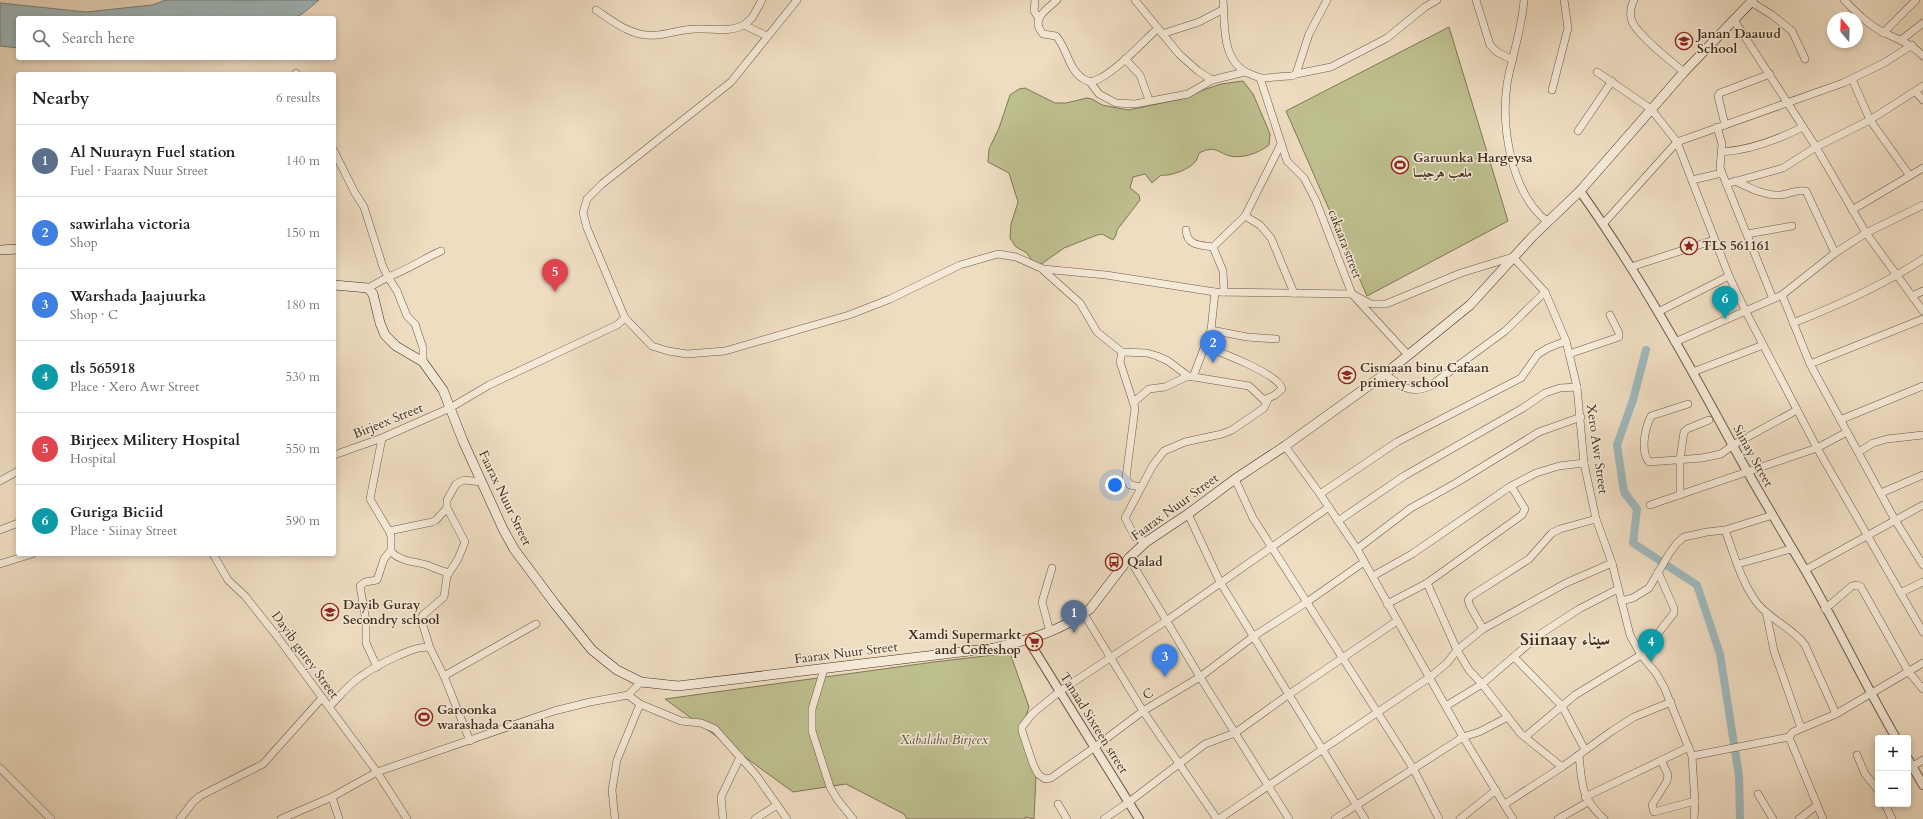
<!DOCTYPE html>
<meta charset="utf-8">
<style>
:root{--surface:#fff;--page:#f6f6f6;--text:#202124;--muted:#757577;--line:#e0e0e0;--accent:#111827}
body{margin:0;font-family:Cardo,Amiri,serif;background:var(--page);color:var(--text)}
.controls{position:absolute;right:12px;bottom:12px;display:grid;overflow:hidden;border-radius:4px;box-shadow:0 2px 6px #0003}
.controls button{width:36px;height:36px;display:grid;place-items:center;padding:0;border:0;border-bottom:1px solid var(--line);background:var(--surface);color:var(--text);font:20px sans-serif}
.compass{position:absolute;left:1827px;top:12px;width:36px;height:36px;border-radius:50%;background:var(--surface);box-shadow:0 2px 6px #0003;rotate:341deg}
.you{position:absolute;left:1115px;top:485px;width:14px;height:14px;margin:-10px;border:3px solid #fff;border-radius:50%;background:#1a73e8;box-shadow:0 0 0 6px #1a73e833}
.badge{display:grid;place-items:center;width:26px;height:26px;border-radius:50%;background:var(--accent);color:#fff;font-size:13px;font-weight:700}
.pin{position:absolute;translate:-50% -33px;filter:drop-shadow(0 1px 2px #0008)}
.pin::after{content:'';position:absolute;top:21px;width:14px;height:12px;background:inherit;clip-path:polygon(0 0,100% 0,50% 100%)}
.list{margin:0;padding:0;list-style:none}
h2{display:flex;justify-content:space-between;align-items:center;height:52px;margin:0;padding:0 16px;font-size:17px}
h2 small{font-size:13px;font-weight:400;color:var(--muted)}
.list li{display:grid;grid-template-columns:26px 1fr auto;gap:12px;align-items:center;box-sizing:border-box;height:72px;padding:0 16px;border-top:1px solid var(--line)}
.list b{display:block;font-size:15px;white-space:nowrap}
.list p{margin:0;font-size:13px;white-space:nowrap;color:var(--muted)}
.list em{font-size:13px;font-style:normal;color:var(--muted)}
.icon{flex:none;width:22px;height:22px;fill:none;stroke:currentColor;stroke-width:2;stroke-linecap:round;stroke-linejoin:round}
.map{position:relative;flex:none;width:1923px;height:819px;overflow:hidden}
.search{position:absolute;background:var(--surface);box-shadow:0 2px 6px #0003;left:16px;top:16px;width:320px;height:44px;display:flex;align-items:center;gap:10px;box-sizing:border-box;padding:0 14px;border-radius:4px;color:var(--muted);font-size:15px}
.panel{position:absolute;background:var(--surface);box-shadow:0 2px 6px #0003;left:16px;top:72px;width:320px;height:484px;border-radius:4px}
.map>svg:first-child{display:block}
</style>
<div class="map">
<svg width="1923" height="819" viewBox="0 0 1923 819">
<rect width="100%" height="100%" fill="#efddc2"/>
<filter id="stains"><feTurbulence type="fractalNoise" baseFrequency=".005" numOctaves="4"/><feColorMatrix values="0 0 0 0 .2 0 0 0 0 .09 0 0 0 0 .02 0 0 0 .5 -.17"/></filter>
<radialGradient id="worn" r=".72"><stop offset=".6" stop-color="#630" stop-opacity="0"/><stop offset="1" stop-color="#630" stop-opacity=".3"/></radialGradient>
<!-- green -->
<g fill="#bebf8f" stroke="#7f7756">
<polygon points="1449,27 1508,221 1367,296 1286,111"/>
<path d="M1243 81 1253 94 1268 129 1270 134 1269 145C1259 153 1242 159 1230 156 1216 152 1216 145 1199 153 1198 156 1197 160 1195 162 1190 169 1169 177 1161 175L1152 183 1145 174 1133 177 1130 188 1139 195 1140 200 1117 230 1116 235 1113 240 1102 234 1097 235 1064 248 1040 265 1034 264 1027 253 1016 247 1010 238 1011 224 1018 202 1009 173 988 162 989 149 999 128 1010 95 1019 89 1025 88 1055 103H1066L1087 98 1092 99 1102 105 1128 110 1186 98 1200 91 1221 84Z"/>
<polygon points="1010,653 1029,707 1022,727 1036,776 1034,819 1025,817 1025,819 907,819 904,814 846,784 793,792 665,699 934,662"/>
</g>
<!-- water -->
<polygon fill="#9fb9be" stroke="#79827e" points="166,0 319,0 302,14 294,18 18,18 18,48 0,46 0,3 86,12 152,5"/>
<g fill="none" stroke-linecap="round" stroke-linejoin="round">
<!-- canal -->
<polyline stroke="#9fb9be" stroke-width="8" points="1646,350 1633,400 1617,445 1624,492 1637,509 1633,543 1697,585 1720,654 1739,776 1740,819"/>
<defs>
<g id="minor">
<polyline points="797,0 731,82 602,184 587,199 583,213 587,228 625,318 652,346 668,351 687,354 725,351 849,315 890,299 960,265 998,254 1016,257 1043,269 1106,275 1215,292 1352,294 1371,304 1386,304 1461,273 1513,257 1545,292 1566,341 1577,387 1584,463 1596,519 1612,563 1630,635 1641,655 1656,673 1664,687 1692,756 1695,803 1694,819"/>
<polyline points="1035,0 1034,11 1039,19"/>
<path d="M1057 0C1046 10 1030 19 1043 34L1056 36C1067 48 1068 68 1082 78 1087 82 1093 82 1099 79 1118 69 1141 44 1158 28"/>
<polyline points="1135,0 1179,54 1198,71 1212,80"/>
<path d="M1223 0C1225 25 1221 62 1250 74 1253 75 1257 77 1261 78 1271 78 1282 76 1292 76L1296 74 1331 67 1387 38 1425 7 1437 0"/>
<polyline points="1476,0 1490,45 1497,52 1513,60"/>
<path d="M1524 0C1522 29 1512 56 1507 84 1501 127 1511 194 1548 222"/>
<path d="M1634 0C1631 5 1630 13 1631 18 1633 32 1672 62 1684 72"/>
<path d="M1844 0C1856 12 1868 25 1883 32 1898 40 1911 43 1923 56"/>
<polyline points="1751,2 1772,15 1792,31 1805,59"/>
<path d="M596 10C614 22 633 38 657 35 670 34 682 29 696 29 713 28 728 33 744 25L767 36"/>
<polyline points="1734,20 1816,147 1866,233 1923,311"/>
<polyline points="744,25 752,18 762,0"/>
<polyline points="1883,33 1916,0"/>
<polyline points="1162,34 1199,22 1224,9"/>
<polyline points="1901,40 1923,23"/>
<polyline points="1125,59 1140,75 1149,100"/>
<polyline points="1597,72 1651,109 1677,142 1729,276 1745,310 1817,448 1923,632"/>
<polyline points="296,73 297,74"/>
<polyline points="1296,74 1309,34 1327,0"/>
<polyline points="1260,78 1287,161 1304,178 1316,201 1352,294 1408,355"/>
<polyline points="1852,79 1870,120 1910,176"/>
<polyline points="1090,82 1099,94 1116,103 1135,104 1188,94 1212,80 1245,72"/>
<polyline points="1552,90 1568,28 1564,0"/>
<polyline points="1916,92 1923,100"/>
<polyline points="1725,125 1718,96 1720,93 1770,74"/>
<polyline points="1717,127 1722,144 1720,168 1773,299"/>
<polyline points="1578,131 1612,81"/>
<polyline points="334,151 355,193 364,207 383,267 388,277 368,288"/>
<path d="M1722 152C1751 150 1777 140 1803 127"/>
<polyline points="1692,180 1722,173"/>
<path d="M1735 181C1750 188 1765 196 1781 195 1789 194 1799 189 1806 191L1835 253"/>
<polyline points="1726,184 1783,168 1816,147 1870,120 1923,86"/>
<polyline points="1852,210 1923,168"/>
<polyline points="1245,216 1260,225 1271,238 1294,293"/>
<polyline points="1604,223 1677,142 1843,83 1884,63 1912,45"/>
<path d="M1186 230C1187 246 1200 245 1213 247"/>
<polyline points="1747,234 1792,226"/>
<polyline points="1631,267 1714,240"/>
<path d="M1043 270 1080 303 1097 332 1122 352 1147 353 1157 356 1168 361 1188 376 1249 386 1264 400 1275 395 1282 389C1279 374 1220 352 1206 347"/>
<polyline points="1224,292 1223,271 1213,247 1245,216 1281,144"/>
<polyline points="1782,295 1810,364 1895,520 1923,565"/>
<polyline points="1912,296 1923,291"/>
<polyline points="1658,312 1729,276"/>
<path d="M1793 323C1839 305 1882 286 1923 259"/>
<polyline points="1211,330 1247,337 1276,339"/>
<polyline points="1675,342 1782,295 1835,253 1866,233 1923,205"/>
<polyline points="1122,352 1120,362 1135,408 1126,478 1130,485 1141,487"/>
<polyline points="1569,354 1619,337 1619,333 1610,315"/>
<path d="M423 362V348L415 324 407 316 397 291 388 277C407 270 423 259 441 251"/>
<polyline points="1810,364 1923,319"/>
<polyline points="1693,372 1763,345"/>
<path d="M1385 374C1400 386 1411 395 1430 386L1505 331 1545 292"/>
<polyline points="1193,377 1211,330 1215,292"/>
<polyline points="1134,402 1149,389 1165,387 1188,376"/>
<path d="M1688 404 1651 416C1645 428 1640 451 1649 462L1702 458 1721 454 1733 445 1797 410"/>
<polyline points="1840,420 1923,386"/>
<polyline points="1285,446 1320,494 1357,549 1463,737 1513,819"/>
<polyline points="1859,452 1873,443 1887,439 1923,435"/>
<polyline points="334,455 382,438 450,408 489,385 617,325 625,318"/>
<polyline points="1235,479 1253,518 1413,768 1439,819"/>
<polyline points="0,481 18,471"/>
<polyline points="1881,493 1923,475"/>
<polyline points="1320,494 1397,442 1521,378 1538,354 1548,348 1566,341"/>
<polyline points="1680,495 1680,459 1684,432 1687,429 1709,420"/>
<polyline points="1650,505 1817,448 1847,432"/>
<polyline points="1329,507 1166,621 1060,691 1032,714 1022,727 1022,731 1033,764 1038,774 1045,779 1051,778 1095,747 1143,711 1200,677 1254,636 1307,602 1364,562"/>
<polyline points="1188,514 1220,582 1365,819"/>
<polyline points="1338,521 1404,476 1523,408 1545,393 1560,388 1577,387"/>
<polyline points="0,530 18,523"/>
<path d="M1725 530C1734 554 1741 582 1757 603 1770 620 1793 628 1805 645L1836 714"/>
<polyline points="389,531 432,522 436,520 447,508"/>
<polyline points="1146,542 1135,537 1125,518 1153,465 1164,451 1185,442 1222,434 1232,430 1264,408 1268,399"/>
<polyline points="1357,549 1411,508 1456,483 1539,432 1581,417"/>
<path d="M391 552C402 562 413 561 427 565 434 568 441 571 449 573"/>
<polyline points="213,554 228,580 245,596 276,635 377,772 407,819"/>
<polyline points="1129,558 1200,677 1289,819"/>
<polyline points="0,564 32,554"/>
<polyline points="1738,564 1791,549"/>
<polyline points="1805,570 1923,505"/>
<polyline points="1373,576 1412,554 1511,486 1536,473 1559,466 1584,463"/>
<polyline points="1427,583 1457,650 1469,670 1482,684 1521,734 1562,767"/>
<polyline points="1900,593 1923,582"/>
<polyline points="1621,601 1633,598 1649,588 1669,554 1677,543 1684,537 1707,532 1725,530 1773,515"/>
<polyline points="1387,604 1427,583 1522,515 1525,509 1511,486"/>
<polyline points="1825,609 1852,586 1857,585 1861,587 1908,671 1923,689"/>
<polyline points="1766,612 1774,651 1801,728"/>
<polyline points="1084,614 1143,711 1217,819"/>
<polyline points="1483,629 1470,606 1468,600 1471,596 1529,559 1552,533 1560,529 1596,519"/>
<polyline points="1050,632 1042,602 1052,568"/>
<polyline points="1514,657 1562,706 1585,750"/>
<polyline points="377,667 366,643 366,621 360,586 365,582 377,580 384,559 391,550 391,536 389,531 370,499 382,438"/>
<polyline points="824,669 812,709 812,731 830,787 837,799 853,819"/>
<polyline points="444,676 536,624"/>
<polyline points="628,695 640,704 681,721 701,723 715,729 756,775 787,819"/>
<polyline points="628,695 641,682"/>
<polyline points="1446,706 1482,684 1539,635 1579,609 1618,589"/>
<path d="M329 707C339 697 348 685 360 677 372 668 417 643 430 648"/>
<polyline points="1525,737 1575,695 1641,655 1674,613 1674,608 1658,572"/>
<polyline points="470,741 444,676 430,648 421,619 423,615 444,597 447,576 458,559 465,542 447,508 447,500 456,484 464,480 481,482"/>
<path d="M1579 755C1582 785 1581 798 1604 819"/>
<polyline points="1857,755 1865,774 1878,790"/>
<polyline points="1692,756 1789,737"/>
<polyline points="1661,760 1668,775 1667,781 1652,805 1654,812 1695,801"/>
<polyline points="0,768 51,819"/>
<polyline points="1908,769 1923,760"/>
<polyline points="1758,794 1773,819"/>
<polyline points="332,797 339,819"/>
<polyline points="1585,797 1689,747"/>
<polyline points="1058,804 1067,819"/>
<polyline points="1505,804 1562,767 1612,731 1634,717 1671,702"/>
<polyline points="1885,804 1892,819"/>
<polyline points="180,819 193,802 200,796 263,764 322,698"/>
<polyline points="281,819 332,797 377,772 554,711 590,702 628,695"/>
<polyline points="615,819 612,790 617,760 640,704"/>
<polyline points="723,819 721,797 740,757"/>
<polyline points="755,819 777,805"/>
<polyline points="1104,819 1129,802 1205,744 1235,733 1288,695 1397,621"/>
<polyline points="1219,819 1430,677 1447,663 1457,650 1483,629 1566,583 1612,563"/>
<polyline points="1335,819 1463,737 1479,732 1508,717"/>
<polyline points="1460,819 1496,790"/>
<polyline points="1558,819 1588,802"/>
<polyline points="1799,819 1816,806"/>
<polyline points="1823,819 1789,737 1793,732 1836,714 1923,663"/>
</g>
<g id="tertiary">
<path d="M1580 191C1637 271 1685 357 1732 444 1755 486 1780 528 1805 570 1837 625 1864 683 1896 738"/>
<polyline points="1028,640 1139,819"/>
<polyline points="1908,759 1923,785"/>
</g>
<g id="secondary">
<polyline points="0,250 18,249"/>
<path d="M334 285 368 288 373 294 380 323 385 335 396 346 423 362 443 390 463 441 503 529 514 549 555 604 592 650 617 670 641 682 678 686 994 648C1028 640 1062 631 1090 609L1129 558 1146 542 1188 514 1235 479 1285 446 1385 374 1470 305 1533 236 1580 191 1684 72 1753 0"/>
</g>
</defs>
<!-- minor casing -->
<use href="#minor" stroke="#6c5a47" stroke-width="8"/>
<!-- tertiary casing -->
<use href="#tertiary" stroke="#6c5a47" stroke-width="10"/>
<!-- secondary casing -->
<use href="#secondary" stroke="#402f1e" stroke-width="10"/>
<!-- minor -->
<use href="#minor" stroke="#f5e9d7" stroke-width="7"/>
<!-- tertiary -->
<use href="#tertiary" stroke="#f5e9d7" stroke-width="8"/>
<!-- secondary -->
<use href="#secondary" stroke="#f5e9d7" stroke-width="9"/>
</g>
<!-- icons -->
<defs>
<symbol id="school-ring" viewBox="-11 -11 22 22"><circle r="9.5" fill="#f5e9d7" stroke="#8f2418" stroke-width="1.5"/><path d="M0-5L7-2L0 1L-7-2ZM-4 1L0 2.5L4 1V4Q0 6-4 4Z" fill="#8f2418"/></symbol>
<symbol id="stadium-ring" viewBox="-11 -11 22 22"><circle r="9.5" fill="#f5e9d7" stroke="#8f2418" stroke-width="1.5"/><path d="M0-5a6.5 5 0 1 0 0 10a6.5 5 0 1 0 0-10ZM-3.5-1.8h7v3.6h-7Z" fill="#8f2418"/></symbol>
<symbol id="sight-ring" viewBox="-11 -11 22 22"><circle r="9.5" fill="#f5e9d7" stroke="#8f2418" stroke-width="1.5"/><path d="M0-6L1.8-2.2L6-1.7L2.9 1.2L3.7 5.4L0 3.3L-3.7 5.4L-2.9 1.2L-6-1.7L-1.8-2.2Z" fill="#8f2418"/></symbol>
<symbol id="bus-ring" viewBox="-11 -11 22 22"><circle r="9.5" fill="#f5e9d7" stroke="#8f2418" stroke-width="1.5"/><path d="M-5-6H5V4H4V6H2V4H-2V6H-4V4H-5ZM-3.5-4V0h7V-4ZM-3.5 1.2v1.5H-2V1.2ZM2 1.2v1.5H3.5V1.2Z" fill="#8f2418"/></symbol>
<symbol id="supermarket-ring" viewBox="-11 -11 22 22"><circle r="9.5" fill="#f5e9d7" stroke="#8f2418" stroke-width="1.5"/><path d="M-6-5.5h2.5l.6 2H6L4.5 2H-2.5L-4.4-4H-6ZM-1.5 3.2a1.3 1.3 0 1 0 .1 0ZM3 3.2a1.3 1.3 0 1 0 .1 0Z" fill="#8f2418"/></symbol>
</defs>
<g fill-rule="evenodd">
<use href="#school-ring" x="1674" y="31" width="20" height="20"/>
<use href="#stadium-ring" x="1390" y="155" width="20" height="20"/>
<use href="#sight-ring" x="1679" y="236" width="20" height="20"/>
<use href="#school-ring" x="1337" y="365" width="20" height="20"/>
<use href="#bus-ring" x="1104" y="552" width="20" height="20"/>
<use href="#school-ring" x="320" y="602" width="20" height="20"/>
<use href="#supermarket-ring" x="1024" y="632" width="20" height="20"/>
<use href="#stadium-ring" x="414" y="707" width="20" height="20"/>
</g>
<g text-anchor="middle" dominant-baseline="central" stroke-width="3" stroke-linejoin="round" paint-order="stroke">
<!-- poi labels -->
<g font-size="13" font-weight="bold" fill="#402f1e" stroke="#f5e9d7" text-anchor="start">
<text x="1697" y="34">Janan Daauud<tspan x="1697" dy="15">School</tspan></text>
<text x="1413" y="158">Garuunka Hargeysa<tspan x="1413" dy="15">ملعب هرجيسا</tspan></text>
<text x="1702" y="246">TLS 561161</text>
<text x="1360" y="368">Cismaan binu Cafaan<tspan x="1360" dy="15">primery school</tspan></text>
<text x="1127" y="562">Qalad</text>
<text x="343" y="605">Dayib Guray<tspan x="343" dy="15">Secondry school</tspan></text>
<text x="1021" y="635" text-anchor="end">Xamdi Supermarkt<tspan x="1021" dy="15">and Coffeshop</tspan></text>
<text x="437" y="710">Garoonka<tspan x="437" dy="15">warashada Caanaha</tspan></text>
</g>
<!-- street labels -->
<g font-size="13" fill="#402f1e" stroke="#f5e9d7">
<text transform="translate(1345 244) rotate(69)">cakaara street</text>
<text transform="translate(388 421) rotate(-22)">Birjeex Street</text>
<text transform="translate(1597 449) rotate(82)">Xero Awr Street</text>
<text transform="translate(1753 456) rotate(61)">Siinay Street</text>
<text transform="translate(505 498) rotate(64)">Faarax Nuur Street</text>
<text transform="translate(1175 507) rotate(-36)">Faarax Nuur Street</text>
<text transform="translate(846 653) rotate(-7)">Faarax Nuur Street</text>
<text transform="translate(305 655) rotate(54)">Dayib gurey Street</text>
<text transform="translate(1148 694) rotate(-30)">C</text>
<text transform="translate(1094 723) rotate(58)">Tanaad Sixteen street</text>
</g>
<!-- park labels -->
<g font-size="13" font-style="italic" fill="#594c35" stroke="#f5e9d7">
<text x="944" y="740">Xabalaha Birjeex</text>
</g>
<!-- district labels -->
<g font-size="17" font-weight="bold" fill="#402f1e" stroke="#f5e9d7">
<text x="1565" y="639">Siinaay سيناء</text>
</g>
</g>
<rect width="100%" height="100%" filter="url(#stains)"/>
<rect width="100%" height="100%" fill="url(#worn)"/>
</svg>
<div class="controls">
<button>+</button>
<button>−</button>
</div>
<svg class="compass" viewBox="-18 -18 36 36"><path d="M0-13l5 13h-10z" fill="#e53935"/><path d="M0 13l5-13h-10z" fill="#757577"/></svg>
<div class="you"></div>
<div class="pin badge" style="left:1074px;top:633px;background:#5c6f8a">1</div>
<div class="pin badge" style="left:1213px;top:363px;background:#3f7fe0">2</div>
<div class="pin badge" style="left:1165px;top:677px;background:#3f7fe0">3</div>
<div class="pin badge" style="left:1651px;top:662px;background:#0f9aa8">4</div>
<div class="pin badge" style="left:555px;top:292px;background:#e0444e">5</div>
<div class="pin badge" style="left:1725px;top:319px;background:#0f9aa8">6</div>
<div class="search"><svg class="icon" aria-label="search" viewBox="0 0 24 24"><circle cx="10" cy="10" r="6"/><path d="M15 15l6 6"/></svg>Search here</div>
<section class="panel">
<h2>Nearby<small>6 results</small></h2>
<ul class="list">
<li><span class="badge" style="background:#5c6f8a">1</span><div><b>Al Nuurayn Fuel station</b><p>Fuel · Faarax Nuur Street</p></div><em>140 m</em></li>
<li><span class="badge" style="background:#3f7fe0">2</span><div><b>sawirlaha victoria</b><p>Shop</p></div><em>150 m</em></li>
<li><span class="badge" style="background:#3f7fe0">3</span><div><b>Warshada Jaajuurka</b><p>Shop · C</p></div><em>180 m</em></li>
<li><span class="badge" style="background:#0f9aa8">4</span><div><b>tls 565918</b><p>Place · Xero Awr Street</p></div><em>530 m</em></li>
<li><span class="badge" style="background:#e0444e">5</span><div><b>Birjeex Militery Hospital</b><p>Hospital</p></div><em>550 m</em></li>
<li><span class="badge" style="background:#0f9aa8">6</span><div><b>Guriga Biciid</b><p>Place · Siinay Street</p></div><em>590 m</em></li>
</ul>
</section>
</div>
